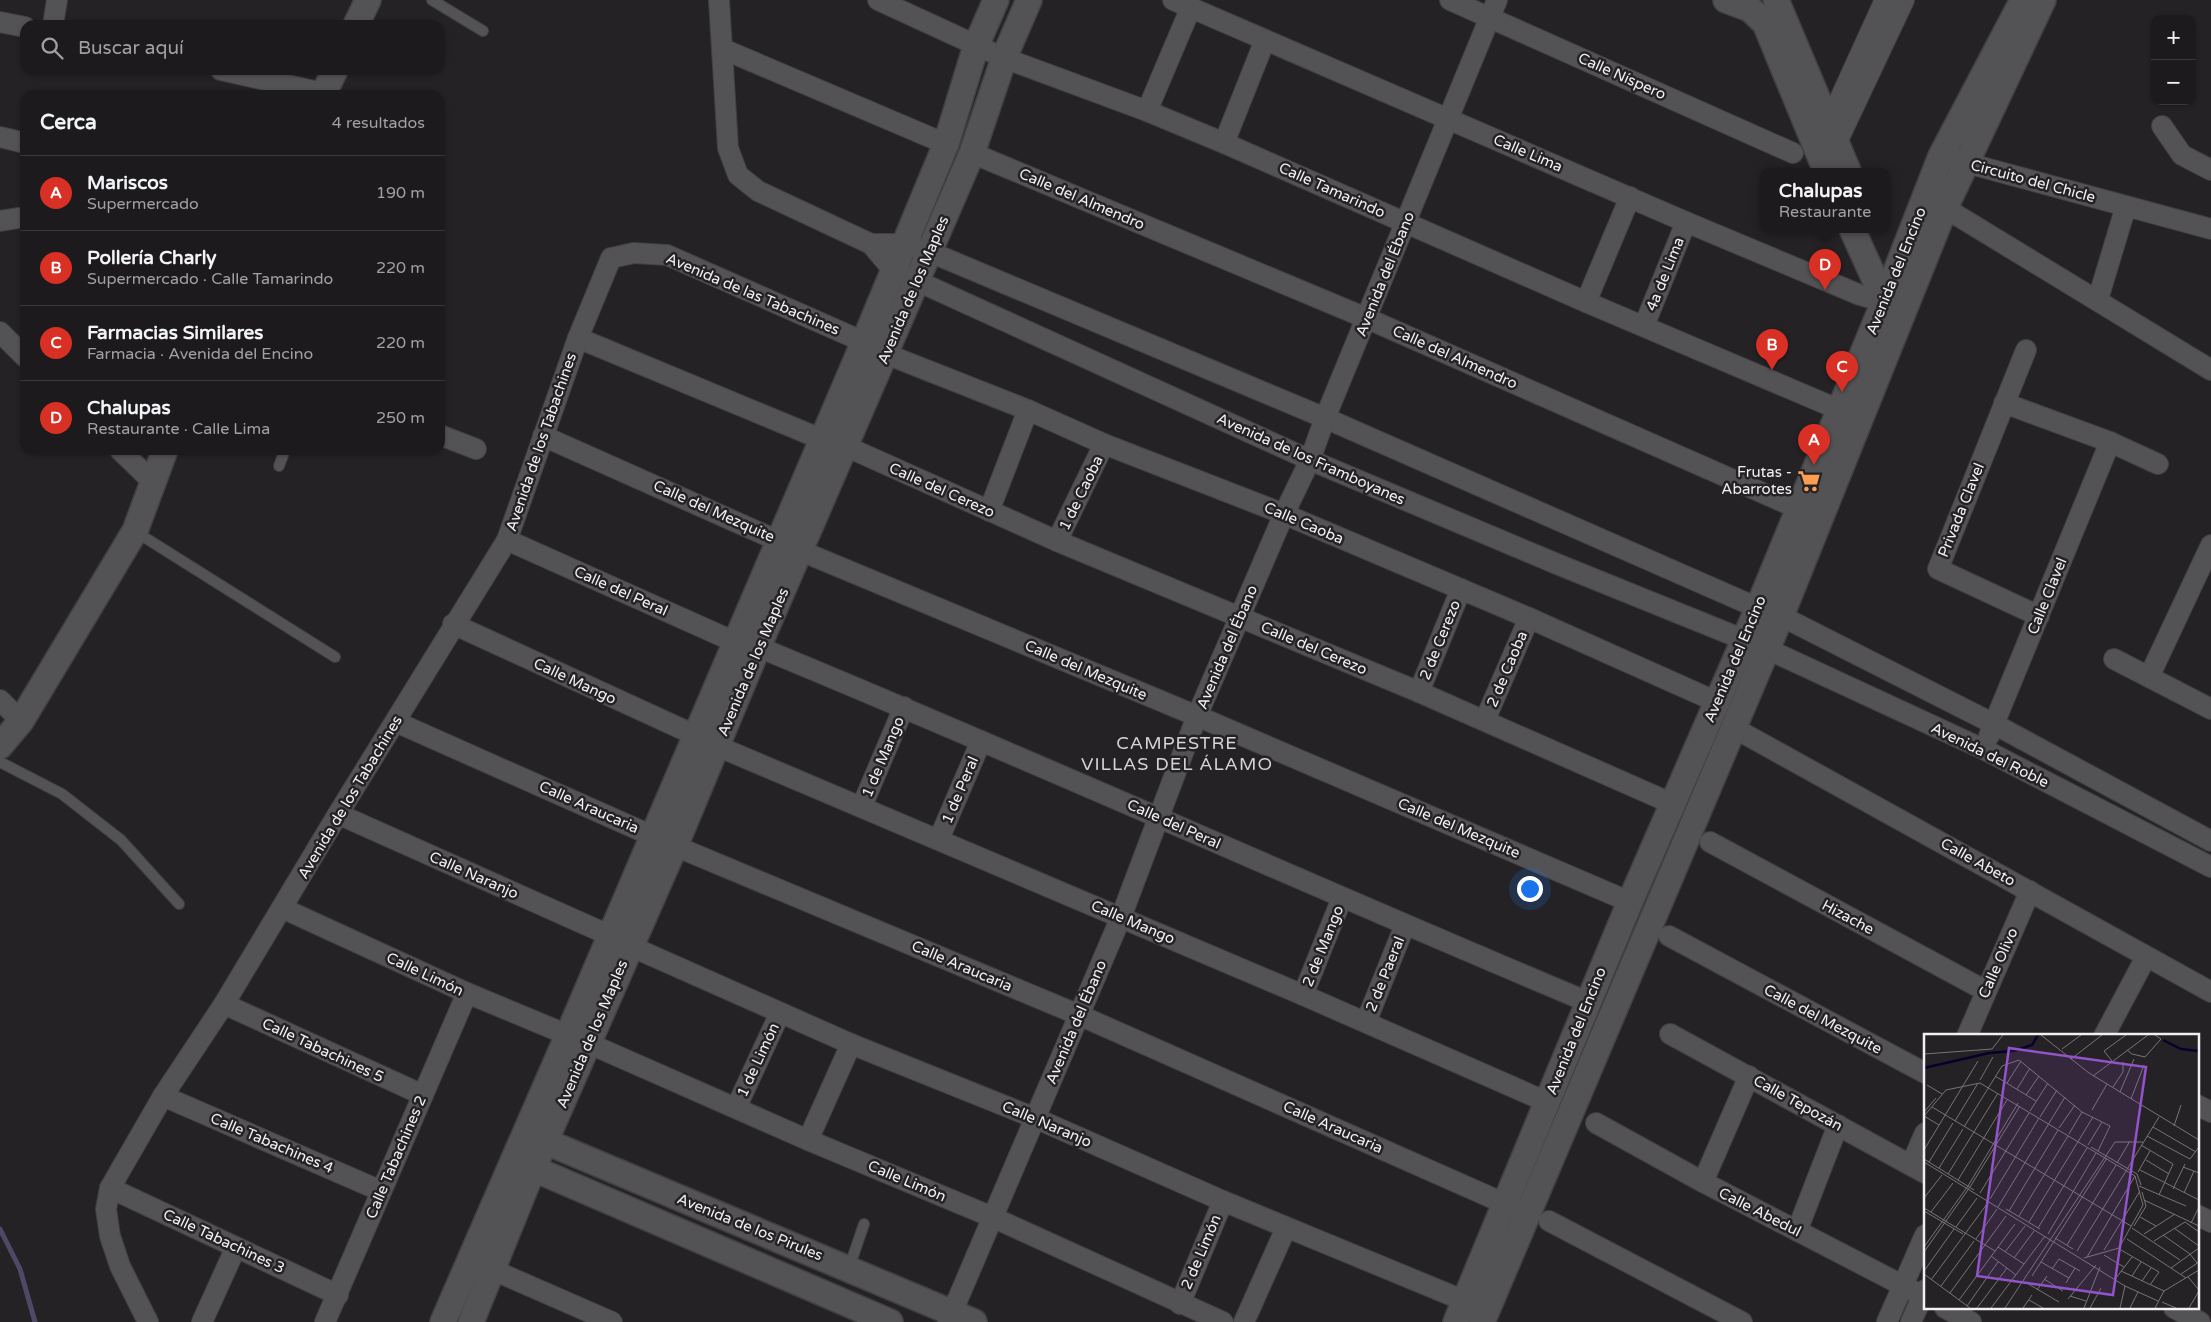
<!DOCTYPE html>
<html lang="es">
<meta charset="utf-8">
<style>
:root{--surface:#1c1a1c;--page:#252325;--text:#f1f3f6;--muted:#a0a1a3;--line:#3a383b;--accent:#d93025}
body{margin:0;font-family:"Varela Round",sans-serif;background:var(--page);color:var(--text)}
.controls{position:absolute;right:15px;top:15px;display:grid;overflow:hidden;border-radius:10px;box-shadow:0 1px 4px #0004}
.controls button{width:45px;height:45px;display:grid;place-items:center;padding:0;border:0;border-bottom:1px solid var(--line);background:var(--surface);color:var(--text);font:25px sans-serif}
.you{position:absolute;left:1529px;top:888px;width:18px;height:18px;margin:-12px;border:4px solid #fff;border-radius:50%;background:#1a73e8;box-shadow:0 0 0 8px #1a73e833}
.badge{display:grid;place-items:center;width:32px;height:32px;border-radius:50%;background:var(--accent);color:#fff;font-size:16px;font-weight:700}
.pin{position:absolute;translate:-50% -41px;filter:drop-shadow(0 1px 2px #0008)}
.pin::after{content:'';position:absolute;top:26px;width:18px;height:15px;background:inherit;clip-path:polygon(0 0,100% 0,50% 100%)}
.popup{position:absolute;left:1760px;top:168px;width:130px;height:65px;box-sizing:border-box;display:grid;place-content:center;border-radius:10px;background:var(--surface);filter:drop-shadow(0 1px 4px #0005);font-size:16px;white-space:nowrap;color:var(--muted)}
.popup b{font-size:19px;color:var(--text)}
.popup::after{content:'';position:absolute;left:50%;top:100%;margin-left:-10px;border:10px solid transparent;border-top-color:var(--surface)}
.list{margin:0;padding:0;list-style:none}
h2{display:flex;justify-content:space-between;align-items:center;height:65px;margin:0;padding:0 20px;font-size:21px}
h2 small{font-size:16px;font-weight:400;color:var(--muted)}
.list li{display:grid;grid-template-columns:32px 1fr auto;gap:15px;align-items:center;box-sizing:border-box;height:75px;padding:0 20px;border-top:1px solid var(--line)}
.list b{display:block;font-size:19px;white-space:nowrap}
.list p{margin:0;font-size:16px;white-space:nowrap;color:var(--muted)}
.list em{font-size:16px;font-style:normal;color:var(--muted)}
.icon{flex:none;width:28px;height:28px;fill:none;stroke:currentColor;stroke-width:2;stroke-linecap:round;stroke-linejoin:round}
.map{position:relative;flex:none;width:2211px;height:1322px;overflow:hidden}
.search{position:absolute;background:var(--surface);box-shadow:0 1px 4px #0004;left:20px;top:20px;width:425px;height:55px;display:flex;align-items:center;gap:12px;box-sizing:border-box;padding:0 18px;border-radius:15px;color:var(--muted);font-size:19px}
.panel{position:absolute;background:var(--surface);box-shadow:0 1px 4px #0004;left:20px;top:90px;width:425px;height:365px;border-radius:15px}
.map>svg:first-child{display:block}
</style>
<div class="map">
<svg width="2211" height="1322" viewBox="0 0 2211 1322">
<rect width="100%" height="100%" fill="#252225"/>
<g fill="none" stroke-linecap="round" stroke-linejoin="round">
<!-- stream -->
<polyline stroke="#4e4967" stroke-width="5" points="0,1229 20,1269 35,1322"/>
<defs>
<g id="service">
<polyline points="432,0 483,31"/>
<polyline points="279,466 285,450"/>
<polyline points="136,532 335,657"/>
<polyline points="0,762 62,794 121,840 179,904"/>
<polyline points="849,1268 864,1224"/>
</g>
<g id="minor">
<polyline points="719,0 728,148 738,175 758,191 871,244 893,270 1310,460 1557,564 1767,649 1983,749 2211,867"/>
<polyline points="878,0 1004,58 1147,111 1224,143 1586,302 1840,410"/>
<polyline points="1173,0 1686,222 1860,295 1884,302"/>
<polyline points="1450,0 1793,153"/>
<polyline points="0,22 25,27"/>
<polyline points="53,25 57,0"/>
<polyline points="723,49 946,144"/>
<polyline points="221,70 323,93"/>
<polyline points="1147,111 1191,7"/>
<polyline points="1829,123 1885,0"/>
<polyline points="2162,126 2182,155 2211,170"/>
<polyline points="0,137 25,143"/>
<polyline points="1837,142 1904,0"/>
<polyline points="1224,143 1265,40"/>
<polyline points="972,153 1366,318 1797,508"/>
<polyline points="1952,159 2211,229"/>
<polyline points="1945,208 2211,370"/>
<polyline points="0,221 25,217"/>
<polyline points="871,244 904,244 930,252 1325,418 1758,608 1781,616 1994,724 2211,841"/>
<polyline points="2098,299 2126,206"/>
<polyline points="1586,302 1630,197"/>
<polyline points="1644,326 1686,222"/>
<polyline points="0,332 25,357"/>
<polyline points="578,338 821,439"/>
<polyline points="2026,350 1938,569 2039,616"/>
<polyline points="886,354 1028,410 1104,444 1284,514 1529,618 1717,702"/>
<polyline points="2004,403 2110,442 2158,464"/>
<polyline points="440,435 476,449"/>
<polyline points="543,436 801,551 1197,716 1630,902"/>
<polyline points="845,446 1057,541 1419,692 1673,804"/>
<polyline points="120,450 154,483"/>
<polyline points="989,511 1028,410"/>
<polyline points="507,540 735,642"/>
<polyline points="1057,541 1104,444"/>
<polyline points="453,624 697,736"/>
<path d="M758 647C1037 762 1311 886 1588 1002"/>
<polyline points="2114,659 2211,709"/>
<polyline points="2149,677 2211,545"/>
<polyline points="1419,692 1461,589"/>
<polyline points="0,700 21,721"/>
<polyline points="1485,720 1529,618"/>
<polyline points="396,722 675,846 1079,1015 1517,1209"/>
<polyline points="1743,733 2211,992"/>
<polyline points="1989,736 2110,442"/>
<polyline points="717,746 1303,995 1547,1102"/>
<polyline points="862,806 904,707"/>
<polyline points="338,814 611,936"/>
<polyline points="939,839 981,741"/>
<polyline points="1710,842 1986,991"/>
<polyline points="282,908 467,993 568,1035"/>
<polyline points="1669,936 1925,1073"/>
<polyline points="630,946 851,1044 1035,1118 1223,1201 1465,1301"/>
<polyline points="1303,995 1342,898"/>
<polyline points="224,1004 423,1095"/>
<polyline points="1366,1022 1405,925"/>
<polyline points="1670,1034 1925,1173"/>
<polyline points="1967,1036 2030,891"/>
<polyline points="2104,1036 2146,957"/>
<polyline points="590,1044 808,1140 992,1217 1223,1322"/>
<polyline points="163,1096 381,1191"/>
<polyline points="2197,1105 2211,1112"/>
<polyline points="736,1108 780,1013"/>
<polyline points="1596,1123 1703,1182 1925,1297"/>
<polyline points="808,1140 851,1044"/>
<polyline points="1911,1165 1925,1133"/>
<polyline points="1703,1182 1749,1076"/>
<polyline points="110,1188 338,1295"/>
<polyline points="2197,1215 2211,1222"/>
<polyline points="1549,1221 1742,1322"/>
<polyline points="1797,1231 1838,1125"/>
<polyline points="493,1270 612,1322"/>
<polyline points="1180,1304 1223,1201"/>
<polyline points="1945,1308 1971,1322"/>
<polyline points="2174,1308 2200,1322"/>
<polyline points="148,1322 120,1266 110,1236 106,1209 110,1188 163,1096 224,1004 338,814 507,540 578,338 611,258 634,253 667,255 864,342"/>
<polyline points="202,1322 236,1247"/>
<polyline points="325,1322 467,993"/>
<polyline points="948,1322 1121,917 1197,716 1284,514 1310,460 1325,418 1497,0"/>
<polyline points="1244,1322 1286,1228"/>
<polyline points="1887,1322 1925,1235"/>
<polyline points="1911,1322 1925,1290"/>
</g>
<g id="tertiary">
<polyline points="1726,0 1750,9 1765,23 1826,171"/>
<polyline points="1776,0 1848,171"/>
<polyline points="356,25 368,0"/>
<polyline points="323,95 335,70"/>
<polyline points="1852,229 1889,311"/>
<polyline points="0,746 21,721 135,531 165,450"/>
<polyline points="530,1135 974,1322"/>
<polyline points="518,1162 890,1322"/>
<polyline points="443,1322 568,1035 864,342 946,144 976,46 996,0"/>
<polyline points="471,1322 533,1169 675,846 758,647 972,153 1004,58 1029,0"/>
<polyline points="1456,1322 1630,902 1758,608 1884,302 1941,156 2023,0"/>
<polyline points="1482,1322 1781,616 1945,208 2043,0"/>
</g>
</defs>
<!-- service casing -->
<use href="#service" stroke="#423f42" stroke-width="12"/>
<!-- minor casing -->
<use href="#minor" stroke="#423f42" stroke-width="22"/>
<!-- tertiary casing -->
<use href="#tertiary" stroke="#423f42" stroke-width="28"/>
<!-- service -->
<use href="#service" stroke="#535254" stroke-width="10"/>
<!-- minor -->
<use href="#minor" stroke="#535254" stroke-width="20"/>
<!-- tertiary -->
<use href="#tertiary" stroke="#535254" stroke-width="25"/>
</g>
<!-- icons -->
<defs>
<symbol id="supermarket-bare" viewBox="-9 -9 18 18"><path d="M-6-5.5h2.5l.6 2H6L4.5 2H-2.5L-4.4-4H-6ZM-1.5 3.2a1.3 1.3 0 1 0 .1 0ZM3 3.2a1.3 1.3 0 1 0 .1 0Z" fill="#fc9d52" stroke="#252225" stroke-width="2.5" paint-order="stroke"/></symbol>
</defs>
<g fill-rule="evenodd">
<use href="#supermarket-bare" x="1793" y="465" width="32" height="32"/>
</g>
<g text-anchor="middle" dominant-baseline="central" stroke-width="5" stroke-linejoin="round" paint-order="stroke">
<!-- street labels -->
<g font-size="15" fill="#f2f0f2" stroke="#252225">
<text transform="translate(1622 76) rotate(24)">Calle Níspero</text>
<text transform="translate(1528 153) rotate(23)">Calle Lima</text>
<text transform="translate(2033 181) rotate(15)">Circuito del Chicle</text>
<text transform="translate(1332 190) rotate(24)">Calle Tamarindo</text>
<text transform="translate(1082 199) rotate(23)">Calle del Almendro</text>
<text transform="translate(1896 271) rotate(-68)">Avenida del Encino</text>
<text transform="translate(1385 274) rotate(-68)">Avenida del Ébano</text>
<text transform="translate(1665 274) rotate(-68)">4a de Lima</text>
<text transform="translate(913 290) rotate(-67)">Avenida de los Maples</text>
<text transform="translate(753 294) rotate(23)">Avenida de las Tabachines</text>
<text transform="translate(1455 357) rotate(24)">Calle del Almendro</text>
<text transform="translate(541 442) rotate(-71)">Avenida de los Tabachines</text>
<text transform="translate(1311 459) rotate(24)">Avenida de los Framboyanes</text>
<text transform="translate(942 490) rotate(24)">Calle del Cerezo</text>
<text transform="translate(1081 493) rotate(-64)">1 de Caoba</text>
<text transform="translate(1961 510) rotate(-68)">Privada Clavel</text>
<text transform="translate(714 511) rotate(24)">Calle del Mezquite</text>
<text transform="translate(1304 523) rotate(23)">Calle Caoba</text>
<text transform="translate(621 591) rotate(24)">Calle del Peral</text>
<text transform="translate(2047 596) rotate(-68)">Calle Clavel</text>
<text transform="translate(1440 640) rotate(-68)">2 de Cerezo</text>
<text transform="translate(1227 647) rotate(-67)">Avenida del Ébano</text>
<text transform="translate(1314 648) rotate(23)">Calle del Cerezo</text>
<text transform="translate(1735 659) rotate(-67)">Avenida del Encino</text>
<text transform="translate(753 662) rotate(-67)">Avenida de los Maples</text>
<text transform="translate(1507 669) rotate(-67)">2 de Caoba</text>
<text transform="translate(1086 670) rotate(23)">Calle del Mezquite</text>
<text transform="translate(575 681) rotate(25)">Calle Mango</text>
<text transform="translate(1990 755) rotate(26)">Avenida del Roble</text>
<text transform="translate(883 757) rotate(-67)">1 de Mango</text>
<text transform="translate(960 790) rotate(-67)">1 de Peral</text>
<text transform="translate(350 797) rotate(-59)">Avenida de los Tabachines</text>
<text transform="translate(589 807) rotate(24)">Calle Araucaria</text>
<text transform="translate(1174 824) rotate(24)">Calle del Peral</text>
<text transform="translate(1459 828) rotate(23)">Calle del Mezquite</text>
<text transform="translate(1978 862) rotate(29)">Calle Abeto</text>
<text transform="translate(474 875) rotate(24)">Calle Naranjo</text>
<text transform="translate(1848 917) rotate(28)">Hizache</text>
<text transform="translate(1133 922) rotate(23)">Calle Mango</text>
<text transform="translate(1323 946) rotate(-68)">2 de Mango</text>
<text transform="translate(1998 963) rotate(-66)">Calle Olivo</text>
<text transform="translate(962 966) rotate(23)">Calle Araucaria</text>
<text transform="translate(425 974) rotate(25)">Calle Limón</text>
<text transform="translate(1385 974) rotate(-68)">2 de Paeral</text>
<text transform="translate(1823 1019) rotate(28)">Calle del Mezquite</text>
<text transform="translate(1076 1022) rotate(-67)">Avenida del Ébano</text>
<text transform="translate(1576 1031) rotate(-68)">Avenida del Encino</text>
<text transform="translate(592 1034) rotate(-67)">Avenida de los Maples</text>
<text transform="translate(323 1050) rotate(25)">Calle Tabachines 5</text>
<text transform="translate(758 1060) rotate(-65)">1 de Limón</text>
<text transform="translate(1798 1103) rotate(29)">Calle Tepozán</text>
<text transform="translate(1047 1124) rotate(23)">Calle Naranjo</text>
<text transform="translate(1333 1127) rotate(24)">Calle Araucaria</text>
<text transform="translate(272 1143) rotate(23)">Calle Tabachines 4</text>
<text transform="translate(396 1157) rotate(-67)">Calle Tabachines 2</text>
<text transform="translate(907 1181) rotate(23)">Calle Limón</text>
<text transform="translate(1760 1212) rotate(27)">Calle Abedul</text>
<text transform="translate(750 1227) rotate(22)">Avenida de los Pirules</text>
<text transform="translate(224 1241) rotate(25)">Calle Tabachines 3</text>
<text transform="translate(1201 1252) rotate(-67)">2 de Limón</text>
</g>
<!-- poi labels -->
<g font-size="15" fill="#f2f0f2" stroke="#252225" text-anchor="end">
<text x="1792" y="472">Frutas -<tspan x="1792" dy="17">Abarrotes</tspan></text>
</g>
<!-- quarter labels -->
<g font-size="18" letter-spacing="1" fill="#d7d3d7" stroke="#252225">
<text x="1177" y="743">CAMPESTRE<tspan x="1177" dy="21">VILLAS DEL ÁLAMO</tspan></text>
</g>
</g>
<!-- overview -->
<g transform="translate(1924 1034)">
<rect width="275" height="275" fill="#252225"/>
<path fill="none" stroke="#08012b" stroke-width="2.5" d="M239 6 257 15 275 17M0 34 65 19 90 17 108 11 114 1"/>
<path fill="none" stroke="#777477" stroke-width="1" d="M117 1 165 39 275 106M138 15 157 1M203 16 208 20 221 23 237 5 231 1M0 20 68 15 79 1M147 25 178 1M188 27 180 17 202 1M71 42 112 67M169 42 224 1M56 46 69 23M83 49 97 27M3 51 18 60M189 53 199 38V28M93 55 106 34M196 58 210 25M102 61 115 42M207 65 220 31M8 73 207 192M168 76 183 50M106 77 124 49M0 78 12 64M0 82 22 56 56 49 211 142 219 171 195 214 160 224M0 82 15 91M116 83 133 56M31 87 54 49M250 92 257 71M40 93 78 32 95 26 158 78 186 92 174 117M229 93 272 118M135 94 151 71M145 100 158 78M223 102 266 125 275 113M164 111 178 88M217 111 249 130 235 161M167 113 213 140 217 151M0 116 54 27M0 125 50 156M222 126 245 140M0 128 201 252 234 267M5 128 29 89M193 129 206 107M259 133 275 139M15 134 39 95M216 136 275 166M214 138 226 117M24 140 74 59M34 146 83 66M215 152 262 172M249 155 261 130M56 159 105 79M260 159 270 137M0 164 18 141M66 165 115 84M220 166 275 192M74 173 141 63M0 174 71 217M82 175 116 195M0 177 39 200M85 177 134 96M7 178 29 149M95 182 144 102M216 183 232 192M105 188 169 83M261 188 275 198M267 189 275 173M210 192 222 172 218 158M32 193 53 164M114 194 163 114M208 194 256 226M250 194 275 212M124 200 172 119M220 200 251 180M239 201 266 220 273 229M131 204 149 215M52 205 73 175M203 205 262 244M230 207 261 188M143 211 192 131M0 213 44 152 94 69M74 213 100 230M180 216 216 157M197 216 235 238 226 251M153 217 235 83M0 218 46 153 96 72M81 218 101 192M180 221 200 233M67 222 92 241M163 223 211 142M90 224 110 197M117 228 145 244M247 234 275 214M128 235 135 225 156 237M0 237 30 195M197 237 240 257M0 240 46 274M257 240 275 228M108 242 183 124M208 242 217 228M264 243 275 256M192 244 208 223M120 245 139 257M7 246 63 170M218 247 227 234M101 248 135 268M142 249 151 234M17 252 50 207M113 256 123 242M26 259 82 182M146 262 162 267M144 265 172 231M35 266 91 190M105 266 119 274M238 268 252 274M43 272 74 228M53 274 83 234M67 274 121 202M81 274 191 108H219M99 274 108 261M160 274 176 233M166 274 177 254M196 274 201 252M206 274 214 258M231 274 240 257 275 236M265 274 275 257"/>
<path fill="#9353c9" fill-opacity="0.15" stroke="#9353c9" stroke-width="2.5" d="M85 14 222 33 189 261 53 242Z"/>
<rect width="275" height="275" fill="none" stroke="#f2f0f2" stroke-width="2.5"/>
</g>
</svg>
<div class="controls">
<button>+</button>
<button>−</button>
</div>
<div class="you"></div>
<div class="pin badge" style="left:1814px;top:465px">A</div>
<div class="pin badge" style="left:1772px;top:370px">B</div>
<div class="pin badge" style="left:1842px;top:392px">C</div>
<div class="pin badge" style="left:1825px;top:290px">D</div>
<div class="popup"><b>Chalupas</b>Restaurante</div>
<div class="search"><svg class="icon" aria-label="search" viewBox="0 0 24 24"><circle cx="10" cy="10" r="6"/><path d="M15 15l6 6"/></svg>Buscar aquí</div>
<section class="panel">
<h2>Cerca<small>4 resultados</small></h2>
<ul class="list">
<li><span class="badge">A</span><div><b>Mariscos</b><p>Supermercado</p></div><em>190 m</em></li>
<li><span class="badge">B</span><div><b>Pollería Charly</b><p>Supermercado · Calle Tamarindo</p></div><em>220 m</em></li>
<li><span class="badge">C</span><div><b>Farmacias Similares</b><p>Farmacia · Avenida del Encino</p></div><em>220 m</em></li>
<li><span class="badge">D</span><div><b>Chalupas</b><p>Restaurante · Calle Lima</p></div><em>250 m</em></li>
</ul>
</section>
</div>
